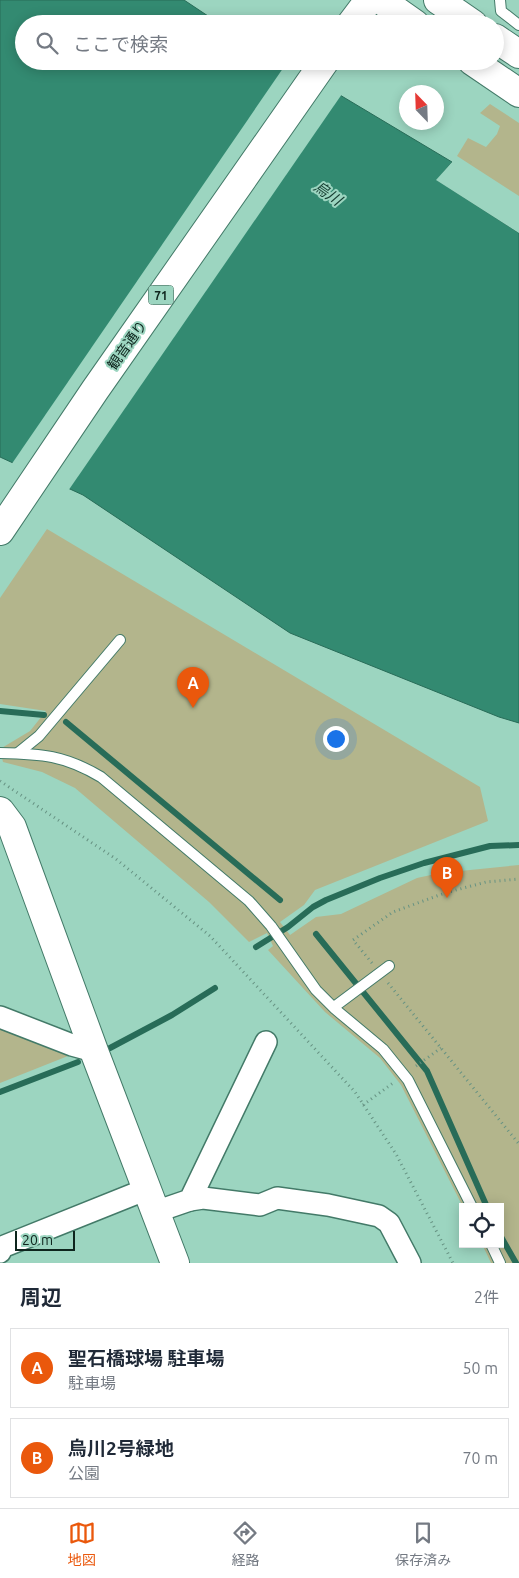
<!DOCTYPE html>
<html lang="ja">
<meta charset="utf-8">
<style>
:root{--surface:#fff;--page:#f6f6f7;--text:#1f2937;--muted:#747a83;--line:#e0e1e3;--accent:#ea580c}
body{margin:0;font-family:Ubuntu,"Noto Sans JP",sans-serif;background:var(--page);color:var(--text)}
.controls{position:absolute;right:15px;bottom:15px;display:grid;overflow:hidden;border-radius:0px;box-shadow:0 2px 12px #0003}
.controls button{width:45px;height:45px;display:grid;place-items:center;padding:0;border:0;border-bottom:1px solid var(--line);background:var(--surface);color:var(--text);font:25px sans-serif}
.compass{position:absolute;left:399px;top:85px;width:45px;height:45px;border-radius:50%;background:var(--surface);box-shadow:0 2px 12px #0003;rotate:337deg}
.scale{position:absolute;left:15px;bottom:12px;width:60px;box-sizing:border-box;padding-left:5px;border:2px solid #0e251d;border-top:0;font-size:14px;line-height:18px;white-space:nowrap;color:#0e251d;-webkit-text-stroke:4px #9cd5c0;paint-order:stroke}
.you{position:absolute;left:335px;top:738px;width:18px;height:18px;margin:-12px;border:4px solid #fff;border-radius:50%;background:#1a73e8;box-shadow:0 0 0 8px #1a73e833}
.badge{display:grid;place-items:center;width:32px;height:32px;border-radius:50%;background:var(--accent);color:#fff;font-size:16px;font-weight:700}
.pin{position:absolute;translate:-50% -41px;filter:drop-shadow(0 1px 2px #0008)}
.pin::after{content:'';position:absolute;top:26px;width:18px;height:15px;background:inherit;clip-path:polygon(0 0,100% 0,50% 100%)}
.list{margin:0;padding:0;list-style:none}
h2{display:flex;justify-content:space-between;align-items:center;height:65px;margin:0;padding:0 20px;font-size:21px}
h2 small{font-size:16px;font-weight:400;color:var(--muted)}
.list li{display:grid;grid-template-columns:32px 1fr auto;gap:15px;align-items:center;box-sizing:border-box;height:80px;margin:0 10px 10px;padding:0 10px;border:1px solid var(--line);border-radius:0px}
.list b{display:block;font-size:19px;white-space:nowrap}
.list p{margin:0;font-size:16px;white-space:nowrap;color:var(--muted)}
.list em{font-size:16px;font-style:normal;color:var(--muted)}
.icon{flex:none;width:28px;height:28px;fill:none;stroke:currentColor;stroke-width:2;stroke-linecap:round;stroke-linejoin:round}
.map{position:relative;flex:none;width:519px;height:1263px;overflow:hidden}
.search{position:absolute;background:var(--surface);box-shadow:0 2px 12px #0003;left:15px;right:15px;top:15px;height:55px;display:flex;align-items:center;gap:12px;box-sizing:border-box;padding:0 18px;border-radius:28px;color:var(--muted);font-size:19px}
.sheet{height:245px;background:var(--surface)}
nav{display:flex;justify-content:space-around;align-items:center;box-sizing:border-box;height:70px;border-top:1px solid var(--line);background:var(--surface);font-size:14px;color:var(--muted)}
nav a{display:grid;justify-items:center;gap:2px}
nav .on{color:var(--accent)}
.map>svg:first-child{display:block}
</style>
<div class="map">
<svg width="519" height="1263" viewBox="0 0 519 1263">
<rect width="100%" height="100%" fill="#9cd5c0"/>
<!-- green -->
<g fill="#b3b58c">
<polygon points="490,104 519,123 519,196 457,156 468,138 486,147 497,134 500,126 480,113"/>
<polygon points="47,529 480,787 488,821 315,890 304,905 280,922 290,935 316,917 341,914 417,878 440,873 519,865 519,1263 491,1263 482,1244 500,1244 500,1207 463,1207 401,1085 380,1058 325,1012 268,950 273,946 267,933 249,942 209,902 75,788 42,772 3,762 0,749 30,731 46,711 0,704 0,598"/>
<polygon points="0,1029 68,1056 0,1083"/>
</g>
<!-- water -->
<polygon fill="#338a71" stroke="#286c58" points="0,0 184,0 220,24 24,24 24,61 283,61 452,162 437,180 519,233 519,723 499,717 290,633 83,495 0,457"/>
<!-- pier -->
<g fill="#9cd5c0">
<polygon points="288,61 342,94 68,491 11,465"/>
<polygon points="454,160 454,163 440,179 519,231 519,233 436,180"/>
</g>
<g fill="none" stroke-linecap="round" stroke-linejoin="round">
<!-- stream -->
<g stroke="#286c58" stroke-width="6">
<polyline points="0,711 44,715"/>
<polyline points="66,722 280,900"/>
<polyline points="316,934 427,1071 487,1207"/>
<polyline points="256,947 288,927 313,907 326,900 380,878 424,863 490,846 519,845"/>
<polyline points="110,1048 172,1015 215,988"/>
<polyline points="0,1092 78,1062"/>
<polyline points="500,1235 516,1263"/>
</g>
<defs>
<g id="lane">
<polyline points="500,0 501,11 519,25"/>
<path d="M0 753C42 754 64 755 101 777L249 901 271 926 316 990 335 1009 383 1049 408 1080 472 1207"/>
<polyline points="18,753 39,736 120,640"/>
<polyline points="334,1007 389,966"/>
<polyline points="491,1244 500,1263"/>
</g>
<g id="street">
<polyline points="0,1017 72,1045 94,1051"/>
<polyline points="190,1200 203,1198 260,1205 277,1198 328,1205 379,1216 389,1223 410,1263"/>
<polyline points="155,1212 190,1200 266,1042"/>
<polyline points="0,1252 2,1247 147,1189"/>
</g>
<polyline id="secondary" points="0,811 12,827 94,1051 175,1263"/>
<g id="primary">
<polyline points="351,24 369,0"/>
<polyline points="0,531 95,390 325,61"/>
</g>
<g id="highway">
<polyline points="381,0 415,24"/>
<polyline points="438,0 473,24"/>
<polyline points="495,38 519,54"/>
<polyline points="472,61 519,93"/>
</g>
</defs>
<!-- lane casing -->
<use href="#lane" stroke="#437a68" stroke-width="12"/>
<!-- street casing -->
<use href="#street" stroke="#437a68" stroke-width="24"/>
<!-- secondary casing -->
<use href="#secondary" stroke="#437a68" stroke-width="30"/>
<!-- primary casing -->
<use href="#primary" stroke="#437a68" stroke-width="30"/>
<!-- highway casing -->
<use href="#highway" stroke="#437a68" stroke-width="30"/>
<!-- path -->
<g stroke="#669282" stroke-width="3" stroke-dasharray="1 4" stroke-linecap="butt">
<polyline points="0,781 116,859 210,936 355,1092 396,1154 453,1263"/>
<polyline points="372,963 353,940 393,912 445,893 486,882 519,879"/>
<polyline points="388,983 519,1144"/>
<polyline points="416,1066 441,1048"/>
<polyline points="363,1105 393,1083"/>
</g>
<!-- lane -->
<use href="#lane" stroke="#fff" stroke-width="10"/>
<!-- street -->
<use href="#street" stroke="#fff" stroke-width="21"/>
<!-- secondary -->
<use href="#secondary" stroke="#fff" stroke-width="28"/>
<!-- primary -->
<use href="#primary" stroke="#fff" stroke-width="28"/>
<!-- highway -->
<use href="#highway" stroke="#fff" stroke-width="28"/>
</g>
<g text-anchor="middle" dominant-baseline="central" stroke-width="4" stroke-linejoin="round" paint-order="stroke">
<!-- shield labels -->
<rect fill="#9cd5c0" stroke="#395a4e" stroke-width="1" x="148.5" y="285.5" width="25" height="19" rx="4"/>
<g font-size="12" font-weight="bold" fill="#0e251d">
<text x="161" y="295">71</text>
</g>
<!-- street labels -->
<g font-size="14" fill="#0e251d" stroke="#9cd5c0">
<text transform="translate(127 345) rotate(-55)">観音通り</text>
</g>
<!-- water labels -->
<g font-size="15" font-style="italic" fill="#153c30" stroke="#9cd5c0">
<text transform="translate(328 193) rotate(35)">烏川</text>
</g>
</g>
</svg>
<div class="controls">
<button><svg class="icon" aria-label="locate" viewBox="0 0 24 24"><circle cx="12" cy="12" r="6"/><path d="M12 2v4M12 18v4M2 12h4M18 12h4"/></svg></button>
</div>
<svg class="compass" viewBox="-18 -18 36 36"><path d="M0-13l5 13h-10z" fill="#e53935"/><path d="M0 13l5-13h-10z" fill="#747a83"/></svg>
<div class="scale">20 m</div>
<div class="you"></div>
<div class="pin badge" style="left:193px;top:708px">A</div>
<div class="pin badge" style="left:447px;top:898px">B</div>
<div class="search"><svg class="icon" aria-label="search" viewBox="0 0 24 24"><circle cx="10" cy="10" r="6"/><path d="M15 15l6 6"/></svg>ここで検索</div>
</div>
<section class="sheet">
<h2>周辺<small>2件</small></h2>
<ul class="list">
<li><span class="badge">A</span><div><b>聖石橋球場 駐車場</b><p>駐車場</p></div><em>50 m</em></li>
<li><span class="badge">B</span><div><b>烏川2号緑地</b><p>公園</p></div><em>70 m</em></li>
</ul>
</section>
<nav>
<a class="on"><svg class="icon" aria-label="map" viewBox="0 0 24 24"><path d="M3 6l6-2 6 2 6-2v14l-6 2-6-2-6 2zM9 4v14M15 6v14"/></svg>地図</a>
<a><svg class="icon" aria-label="directions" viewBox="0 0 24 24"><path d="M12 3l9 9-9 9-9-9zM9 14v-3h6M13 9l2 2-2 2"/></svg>経路</a>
<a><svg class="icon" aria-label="saved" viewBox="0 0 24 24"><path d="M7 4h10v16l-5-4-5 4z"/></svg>保存済み</a>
</nav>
